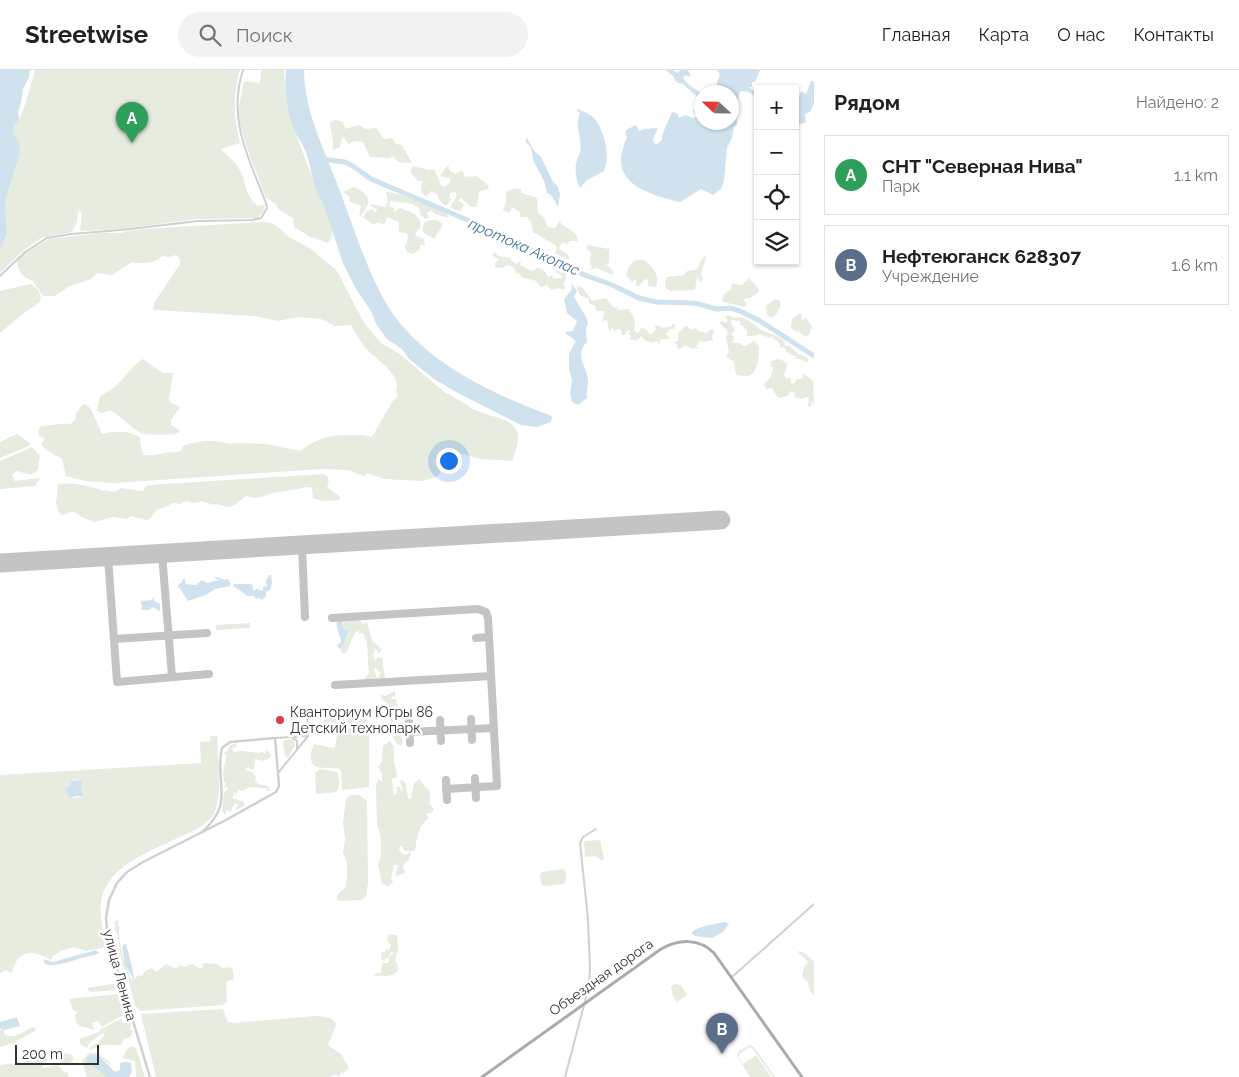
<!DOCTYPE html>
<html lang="ru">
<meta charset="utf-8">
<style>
:root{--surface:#fff;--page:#f2f2f2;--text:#202124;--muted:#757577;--line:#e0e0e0;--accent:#111827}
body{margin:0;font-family:Raleway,sans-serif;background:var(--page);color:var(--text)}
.controls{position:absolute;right:15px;top:15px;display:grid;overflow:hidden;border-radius:0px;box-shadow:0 1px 4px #0004}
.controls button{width:45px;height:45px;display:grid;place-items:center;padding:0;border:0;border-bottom:1px solid var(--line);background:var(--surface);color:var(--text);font:25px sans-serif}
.compass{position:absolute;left:694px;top:15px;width:45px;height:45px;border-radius:50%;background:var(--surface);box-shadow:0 1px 4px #0004;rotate:292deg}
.scale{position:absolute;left:15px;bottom:12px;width:84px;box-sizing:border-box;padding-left:5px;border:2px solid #333;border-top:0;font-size:14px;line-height:18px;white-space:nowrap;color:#333;-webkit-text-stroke:4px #fff;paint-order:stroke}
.you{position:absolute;left:448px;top:390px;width:18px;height:18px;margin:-12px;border:4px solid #fff;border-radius:50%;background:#1a73e8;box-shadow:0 0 0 8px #1a73e833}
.badge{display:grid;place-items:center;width:32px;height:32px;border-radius:50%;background:var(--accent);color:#fff;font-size:16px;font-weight:700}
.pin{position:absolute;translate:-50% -41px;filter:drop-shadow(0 1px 2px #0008)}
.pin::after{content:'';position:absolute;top:26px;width:18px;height:15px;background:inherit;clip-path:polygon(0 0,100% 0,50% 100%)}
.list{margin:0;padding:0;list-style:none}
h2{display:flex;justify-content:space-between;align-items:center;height:65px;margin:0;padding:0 20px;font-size:21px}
h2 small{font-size:16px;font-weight:400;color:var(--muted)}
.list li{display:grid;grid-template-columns:32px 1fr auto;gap:15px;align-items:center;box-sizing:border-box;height:80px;margin:0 10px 10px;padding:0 10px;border:1px solid var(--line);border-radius:0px}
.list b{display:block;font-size:19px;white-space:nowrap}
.list p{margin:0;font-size:16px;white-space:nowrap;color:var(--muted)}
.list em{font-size:16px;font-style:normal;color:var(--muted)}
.icon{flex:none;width:28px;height:28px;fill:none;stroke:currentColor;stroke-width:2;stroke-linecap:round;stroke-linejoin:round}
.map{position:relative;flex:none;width:814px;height:1007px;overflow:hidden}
header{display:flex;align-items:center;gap:30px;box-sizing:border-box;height:70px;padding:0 25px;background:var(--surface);border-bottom:1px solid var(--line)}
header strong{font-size:24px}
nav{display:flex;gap:28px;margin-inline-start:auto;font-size:18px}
.search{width:350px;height:45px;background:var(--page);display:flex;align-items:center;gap:12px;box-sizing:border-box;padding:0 18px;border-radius:28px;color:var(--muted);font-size:19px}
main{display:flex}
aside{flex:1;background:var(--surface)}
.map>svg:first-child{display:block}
</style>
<header>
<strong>Streetwise</strong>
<div class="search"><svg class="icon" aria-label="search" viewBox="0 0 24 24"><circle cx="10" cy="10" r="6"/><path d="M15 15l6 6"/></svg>Поиск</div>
<nav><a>Главная</a><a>Карта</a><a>О нас</a><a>Контакты</a></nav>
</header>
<main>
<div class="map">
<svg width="814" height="1007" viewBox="0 0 814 1007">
<rect width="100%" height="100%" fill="#fff"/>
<!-- green -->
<g fill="#e6ecdf" fill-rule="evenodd">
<path d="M35 0H240C232 25 234 48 240 73L221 79C226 85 234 90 238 97 246 109 245 127 258 136L265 134 263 142 258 148 197 149 121 159 80 161 82 142 78 141 77 152 72 162 41 168 24 180 0 203V179L7 164 5 131 18 70 13 63 14 55 19 50 25 35Z"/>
<path d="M261 0H284C285 51 312 102 329 149 331 158 336 168 327 173L316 168 310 167 294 157 293 148 279 140 275 133 266 128 251 89 240 55 238 41 244 11 260 13Z"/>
<path d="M335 50 343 52 345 59 359 55 366 59 376 58 384 69 392 68 396 74 402 75 412 93 398 92 393 86 389 88 370 87 363 72 355 71 348 74 344 67 342 68 340 77 332 80C335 72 330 61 330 52Z"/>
<polygon points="448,95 450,101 456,104 462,100 465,107 477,106 489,116 488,119 479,122 477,137 471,137 461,128 458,131 464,134 461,141 455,140 450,137 456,127 456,122 450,123 449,126 451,130 446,136 439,130 437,124 431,121 426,127 421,121 422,111 418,111 410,102 413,96 429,100 434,99 441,115 444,117 449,114 451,109 440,106"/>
<path d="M354 117C372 126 372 132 359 148L361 136 348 131 350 127 343 122Z"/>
<path d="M518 118 521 120V123L537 128 538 144C545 146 545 151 548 157L555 158 560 150 561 154C568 159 577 161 578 171H570L567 174 563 172 559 177 560 180 569 185V190L555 183 557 177 555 175 533 162 532 155 527 147H520V142L512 137 509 143 503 140 506 132V123L509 120Z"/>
<path d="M386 122C400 122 437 137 449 146L448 148 435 144 431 140 427 143 429 148 425 149 420 144V139L413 134 390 131 389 136 394 138V142L400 138C411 143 420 143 421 157L415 164 416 166 424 169 425 175H420V180H418L414 184C408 184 405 181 405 175L407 173 408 166 406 163 399 162V152L390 148H387L384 155 378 152 374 155 363 147 366 142 372 139 376 143 377 139 371 136V134L385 137 388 132Z"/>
<polygon points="429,150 437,150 443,154 434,169 424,163 422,160 424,153"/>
<path d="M262 152 271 153 278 157 289 167 311 179 337 201 364 253 381 273 400 284 444 322 468 335 469 337C497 353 532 343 512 391L481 389 463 384 457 385 445 393 439 405 431 409 420 411 384 409 367 403 364 406 348 400 321 399 114 413 86 411 66 406 62 389 48 381 41 375 45 369 39 366 38 362 41 356C51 356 60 353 70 354L75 350 76 343 82 335 86 334 91 339 102 364C113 361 131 360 140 368L141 378 144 385C152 386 157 384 165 383 171 381 175 384 181 381L183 376C194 372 205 370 216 371 223 372 228 375 236 373L266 374 300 381C316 369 329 364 352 365 358 365 365 365 372 367L392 332 398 326 396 321C403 304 373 288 363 275 359 269 355 262 351 255L335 256 321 249 299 247 277 251 255 246 153 240 154 233 180 194V188L176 185 169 187 162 186C156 194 143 193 133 193L132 192 112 205 97 203 91 209 68 217 55 226H43L33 211C22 207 18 202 17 190L27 181 49 169 99 163H121L127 161 143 159Z"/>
<polygon points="588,175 609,179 609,192 607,195 613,201 613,205 597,198 590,200 592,197 590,195 591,182 586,178"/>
<polygon points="493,183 496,183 498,186 511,188 511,190 516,194 521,191 520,195 532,201 538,198 542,199 546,203 546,205 549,207 552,205 553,208 556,209 563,207 556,202 556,199 558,198 560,203 563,202 567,204 565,205 566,209 563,214 566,218 562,220 559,218 551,220 547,215 540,217 536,211 521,207 520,204 516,203 513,197 508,195 502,198 495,197 495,193 499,189 493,187"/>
<polygon points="704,186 706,187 701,204 703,209 701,213 697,207 695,220 672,221 666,219 665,211 667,207 684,205 687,201 696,200"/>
<path d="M637 190H645C653 198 661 206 656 217L648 216V209L644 210 639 216H636V209L632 212 626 205C628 199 630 191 637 190Z"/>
<path d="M749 208 759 219V222L750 228 743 229 747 234 745 237 723 232C721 226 725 223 730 220L732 214 742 215Z"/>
<path d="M30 214C37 216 43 225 40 232L24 243 0 263V221Z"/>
<path d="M578 216 583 218 592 231 606 228 613 237 617 238 618 240 629 239 635 250 634 261 638 263 641 258C647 258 647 262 650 265L656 259V257H654L656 255 664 258 672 256V254H674L675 257 674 259H670L666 264 670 269H661L659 274 657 271 651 273 643 269 642 266 637 270H630L631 266 628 264 630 261 628 260 624 265H622L621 260 618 259 615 261 611 257V261L609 260 607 250 602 251 604 245 603 241H596L595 236 589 233V229L580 225 577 218Z"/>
<path d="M775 229 779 230 781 234C779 240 776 247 770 248L767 244 766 236Z"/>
<polygon points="800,243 802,245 801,250 806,248 813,258 810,259 810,263 806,267 799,262 799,259 797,262 791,258 792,249"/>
<path d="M728 245 734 248C747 244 755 258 765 262 772 264 779 266 785 272V276H790L798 284 808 288V291L806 292 800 289H796V287L787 282 784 277 780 278V274L772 267 770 268 759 264 755 266H747V260L740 254V251L732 250 730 251 735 260 731 264 734 266 733 273H738L745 276 754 271 759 277C759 286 758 308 744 306 741 306 739 305 736 305L734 292 726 286 729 282 726 268 728 262 719 252 722 251 726 253 728 250 725 247Z"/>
<polygon points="685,256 687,256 691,260 695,258 699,261 706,263 712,259 714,261 712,266 713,271 710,270 705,272 699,271 698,275 696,275 698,279 693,278 692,279 685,275 680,279 677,278 677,274 674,272 678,271 678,263"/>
<path d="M143 289 158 300 164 303H173L169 329 171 333 180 337 171 350V355L180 361 179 363C171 365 147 366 139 362 129 356 121 346 110 340L102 343 97 341 100 326 114 318 138 292Z"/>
<path d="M779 289 786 292 787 296 784 305 786 309 791 308V313L794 314 797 309H802L803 303 813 311 814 335 811 331V337L808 336 809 328 806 327 801 329 794 327 795 323 791 321 787 326 779 328 775 324 772 318 766 319 764 314C769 310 773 304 773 297H770L771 291Z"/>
<polygon points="17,364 30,373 29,376 0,388 0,372"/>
<polygon points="32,377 40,386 38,400 31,405 17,401 12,404 14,411 40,408 35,416 0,419 0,391"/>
<path d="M323 404 327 406 329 410 327 416C330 422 336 422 340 427L339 430 323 431 313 428 312 418C305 415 300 419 293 420 288 421 282 421 277 422 265 424 259 431 247 426 240 429 235 437 228 437 224 437 219 434 215 434L214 435 202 431 194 433 186 431 180 434 173 433 161 439H157L150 449 146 450 131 446 127 449 113 447 95 452 81 447 77 443 72 442 63 445 59 443 56 434 58 414C73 412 90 416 104 421L105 420 115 422 121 418 143 421 145 417 150 415Z"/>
<path d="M353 546H367V549H361L360 551 363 554 367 552 372 570 382 580 378 584 377 579H375L373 586 376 592 377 587 382 588 385 608H378L381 603 375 598 374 599 377 608 364 610 369 603C367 591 370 572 362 563L359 564V560L355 563 346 583H341V577L351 561 343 559V549L340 548Z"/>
<polygon points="250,553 250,558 216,560 216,555"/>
<polygon points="395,621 395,627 392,626 391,629 396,629 401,665 403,672 401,676 397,674 393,668 389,635 381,628 381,624 385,626"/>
<path d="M366 641 369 660V717L342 720 341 700C331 694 313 704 311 689 310 683 312 679 314 674L333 678 335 677 337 666 322 659V654L325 647Z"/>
<path d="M210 666H217C218 685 223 729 213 745 206 756 193 761 182 766 154 780 111 793 102 827 98 844 103 861 107 877L86 881 74 877 61 881 53 886 51 890C33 879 17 879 12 903L6 900 0 903V705L201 693 200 672 210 671ZM74 709 82 712 81 716 84 727 71 728 68 726 67 716H69L71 710Z"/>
<polygon points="291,669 294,669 295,675 288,688 285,686 283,673 285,670"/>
<path d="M390 671C395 677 394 683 394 690 394 696 397 701 397 707L392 709 394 726 397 722 396 717H400L401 720H403L400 712 402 710 406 714 408 728 411 729 414 713 420 709 425 717 430 721V734L434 739 430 744 428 743 426 744 429 748C417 756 417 770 415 781H404L402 776H400L399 780 402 784 406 785 410 782 411 783 408 791 403 795V798L405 802 403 804 395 806 398 795H394L391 808 393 812 388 817 382 813 378 794 381 786V773L380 763 377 755 376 714 379 709 382 712V704L378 697 382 692 383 676Z"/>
<path d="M236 673 237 676 232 679 234 682 241 681 260 683 262 681 265 685 266 680 271 684V687L262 691 255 689 254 699 251 700 249 697 245 700 252 702 256 707 255 711 258 714 268 716 270 721H267L266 718C258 719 250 714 243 721L238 720 237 724 233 722 234 724 232 728 244 732 245 735 235 741 238 735 236 733 232 738 231 742 227 740 225 745 222 741 224 722 229 718 224 717 226 713 224 712 223 702 226 686 224 683 227 681 229 676Z"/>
<path d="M320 699 337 702C339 708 341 716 336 722L316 724 315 703Z"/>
<polygon points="350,725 359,725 367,731 368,813 366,826 362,830 340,831 337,830 337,825 345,818 347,809 347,793 343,783 345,770 343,752 346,729"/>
<polygon points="600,770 604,789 602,791 595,786 585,787 584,771"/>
<path d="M563 799C567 802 567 810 564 814L545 816 541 814 540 805 542 802Z"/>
<path d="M117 850 119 852 117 853 119 857C118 872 124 893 130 906L129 907 133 910 139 905 142 906 145 901 152 898 157 902 166 894 176 899 180 895 185 897 192 894 199 898H202L204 893 216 894 223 898 230 897 233 900 234 909 226 912 227 931 223 935 140 941 138 938 135 936 126 900 122 895 123 893C118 883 121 866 114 859L116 856 114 853Z"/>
<polygon points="389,864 397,865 398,879 395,890 397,893 398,900 394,904 388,906 374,906 376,903 381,903 381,898 383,893 388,893 391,884 393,885 394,883 391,882 388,889 385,888 385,891 381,889 382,881 384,883 386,879 389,880 391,874 388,872 387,869"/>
<polygon points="799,881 806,884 814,892 814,926 810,921 808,912 802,907 804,897 808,892 798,882"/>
<polygon points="112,914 115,914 116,920 90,922 87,918"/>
<polygon points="675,914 681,915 687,925 677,932 673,927 671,916"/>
<path d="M117 924C123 927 126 936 124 942L122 943 123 945 102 957 98 951 92 953 94 960 80 956 76 952 75 946 77 942 73 940 69 929Z"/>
<path d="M223 939 227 951 233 953 315 946C323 947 333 945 336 955L328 975 341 984 349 998 344 1003 341 1002 340 1006 335 1005 329 1007H156L141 944Z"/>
<path d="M122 949V953L130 952 131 957 129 959 133 960C133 965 129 969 124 969L121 975H102L90 980V978L100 971 105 963H103L89 973 87 978 80 974V969L99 962 100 960C105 957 117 950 122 949Z"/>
<path d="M33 957 36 958 35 961 13 973 0 977V960H4V964C15 970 22 962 33 957Z"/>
<polygon points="750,975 754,977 775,1007 773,1007 753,979 750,977 739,984 739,988 743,994 756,985 771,1007 750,1007 737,986 739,981"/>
<polygon points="132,976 136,978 145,1007 136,1007 135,991 123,988 126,980"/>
<polygon points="57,982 70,984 74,988 69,995 61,993 55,986"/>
<polygon points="89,983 98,983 110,993 110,995 98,985 91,985 87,988 89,994 107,1007 87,1007 82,991"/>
<polygon points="33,988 49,989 43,995 43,998 58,995 64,1002 68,1003 68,1007 0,1007 0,995 24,992"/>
</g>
<!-- water -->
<g fill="#cfe2ee">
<polygon points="0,0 30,0 29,7 23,19 21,33 18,42 19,50 14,55 13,63 18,70 20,82 5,131 7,164 0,179"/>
<path d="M286 0H304C305 43 323 76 338 116 354 157 370 213 396 248 435 298 494 324 552 346L551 352 537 357 521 355 456 322 434 309 409 289 402 279 387 269 376 254 371 241 356 219 343 193 322 131C315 124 311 99 308 88 305 77 297 67 293 57 287 39 284 19 286 0Z"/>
<polygon points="666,0 673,0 677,3 681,0 688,0 691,7 685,5 683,8 688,14 701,23 701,30 683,14 676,12 673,6"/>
<path d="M717 0H760L755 12H752V17H749L758 25V29L749 22 741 21 740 22 736 35 737 55 734 57 732 68 727 78 724 111 721 119 713 125 701 119 680 132C655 126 614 116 622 82 624 77 624 72 627 68L625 62 626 60 636 55 639 61 644 59 658 58 653 69 654 73 657 74 662 70V65L672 42 677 43 679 48 685 45 694 48 696 46 693 41 696 35 701 41 702 52H732V22H714L720 4Z"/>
<polygon points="811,11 814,11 814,33 810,42 805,44 806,52 800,54 797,60 795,59 795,32 799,31 798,27 802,21 806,24"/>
<path d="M577 39C581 40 591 45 594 48 604 60 611 86 604 101L587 110 580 118C576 111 574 98 577 90 577 87 580 85 580 83 583 70 574 56 580 43L577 41Z"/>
<polygon points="526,67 535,82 541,87 552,110 558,117 560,125 558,137 551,125 547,123 544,111 533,90 531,77 526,72"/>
<path d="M571 213 577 221 574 227 586 247 588 253 586 258 587 272C573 286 588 296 588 311 588 317 586 322 587 328L578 335 572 332 570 324 572 310 569 299V284L576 271 565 263 566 262 573 261 577 251 567 243 564 229 572 219Z"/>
<polygon points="269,505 271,505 272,513 270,520 266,522 266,527 261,530 259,527 256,529 254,526 248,526 233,516 234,514 251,514 253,516 253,521 257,519 263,521 263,517 267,516 266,511"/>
<polygon points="217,507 225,510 228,509 231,514 230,516 215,519 206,525 188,531 179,517 177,519 178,515 182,512 183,509 185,509 185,514 196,515 202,510 207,513 219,510 214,508"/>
<polygon points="154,526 154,531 160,534 160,541 152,537 149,540 142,540 141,528 142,531 152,530"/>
<path d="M342 549 343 559 350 561 340 579 337 576 341 572C341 565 335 559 337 551Z"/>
<polygon points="71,710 83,711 81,716 84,727 77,726 71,728 68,726 66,718 70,715"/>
<path d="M725 852 729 854 723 862 712 868 695 866 691 863C698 856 715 854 725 852Z"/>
<path d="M125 873C128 877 134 904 134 911L125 894 122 877Z"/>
<path d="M96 880 99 883 95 885C82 886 55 899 45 894L43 889 53 892Z"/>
<polygon points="17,947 20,956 4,960 0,959 0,952"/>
<polygon points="91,985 98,985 115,1002 120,1000 120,993 126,992 131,993 132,1002 129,1007 107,1007 87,992 87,987"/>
</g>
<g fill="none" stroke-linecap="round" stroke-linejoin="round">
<!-- river -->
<polyline stroke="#cfe2ee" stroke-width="5" points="322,89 345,92 353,96 371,109 477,154 587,206 610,214 639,228 656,232 694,233 717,239 730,238 740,241 760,251 814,286"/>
<!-- taxiway -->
<g stroke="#c4c4c4" stroke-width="8">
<polyline points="302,475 305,547"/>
<polyline points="162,484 172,607"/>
<polyline points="108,487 117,612 209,604"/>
<polyline points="332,548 478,539 486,542 488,548 497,716 446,719"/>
<polyline points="476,568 489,567"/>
<polyline points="114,569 207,563"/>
<polyline points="335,615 491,606"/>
<polyline points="471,649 472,670"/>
<polyline points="440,650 441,671"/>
<polyline points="409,652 410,673"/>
<polyline points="410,662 494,658"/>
<polyline points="475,708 476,728"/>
<polyline points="446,710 447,730"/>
</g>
<!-- runway -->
<polyline stroke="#c4c4c4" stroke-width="19" points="0,493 721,450"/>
<!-- minor -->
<g stroke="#d0d0d0" stroke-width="2">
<path d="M0 206 25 182 47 168 71 164 121 160 198 151 252 150 261 148 267 138 266 133C249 88 227 50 243 0"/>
<polyline points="293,667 308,666"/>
<polyline points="275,668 292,667 297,671 297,679"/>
<polyline points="278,703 308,666 307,641"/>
<polyline points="732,907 814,834"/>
<polyline points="565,1007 588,920 590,900 588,849 580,773 583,767 596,759"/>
</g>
<!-- tertiary -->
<path stroke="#d0d0d0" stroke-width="2.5" d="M150 1007 108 869 106 848 109 830 117 813 127 802 143 792 224 751 276 722 279 716 275 668 230 672 222 678C214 713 236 732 202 762"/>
<!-- primary -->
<path stroke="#ababab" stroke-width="3" d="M482 1007 661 879C679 869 699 868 714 883L802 1007"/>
</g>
<!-- markers -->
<circle fill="#e63946" stroke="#fff" stroke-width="2" cx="280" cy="650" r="5"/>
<g text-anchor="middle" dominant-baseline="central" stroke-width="5" stroke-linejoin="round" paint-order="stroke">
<!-- poi labels -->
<g font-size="14" fill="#333" stroke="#fff" text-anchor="start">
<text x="290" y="642">Кванториум Югры 86<tspan x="290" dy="16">Детский технопарк</tspan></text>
</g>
<!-- street labels -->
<g font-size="14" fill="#333" stroke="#fff">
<text transform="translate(120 905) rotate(75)">улица Ленина</text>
<text transform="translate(601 907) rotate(-35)">Объездная дорога</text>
</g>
<!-- water labels -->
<g font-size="15" font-style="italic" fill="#3f7597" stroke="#fff">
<text transform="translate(524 177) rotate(24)">протока Акопас</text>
</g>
</g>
</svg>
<div class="controls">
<button>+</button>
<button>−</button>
<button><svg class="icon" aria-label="locate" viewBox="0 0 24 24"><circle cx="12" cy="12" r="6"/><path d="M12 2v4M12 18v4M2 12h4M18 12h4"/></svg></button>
<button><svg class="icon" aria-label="layers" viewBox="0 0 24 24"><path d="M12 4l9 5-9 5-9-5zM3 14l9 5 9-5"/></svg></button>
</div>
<svg class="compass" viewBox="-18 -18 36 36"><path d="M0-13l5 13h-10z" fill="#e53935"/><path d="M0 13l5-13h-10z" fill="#757577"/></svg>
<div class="scale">200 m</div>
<div class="you"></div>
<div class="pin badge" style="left:132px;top:73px;background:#2e9e5b">A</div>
<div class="pin badge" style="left:722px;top:984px;background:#5c6f8a">B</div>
</div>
<aside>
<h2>Рядом<small>Найдено: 2</small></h2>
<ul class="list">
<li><span class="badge" style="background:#2e9e5b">A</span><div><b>СНТ &quot;Северная Нива&quot;</b><p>Парк</p></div><em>1.1 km</em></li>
<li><span class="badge" style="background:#5c6f8a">B</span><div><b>Нефтеюганск 628307</b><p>Учреждение</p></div><em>1.6 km</em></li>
</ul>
</aside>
</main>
